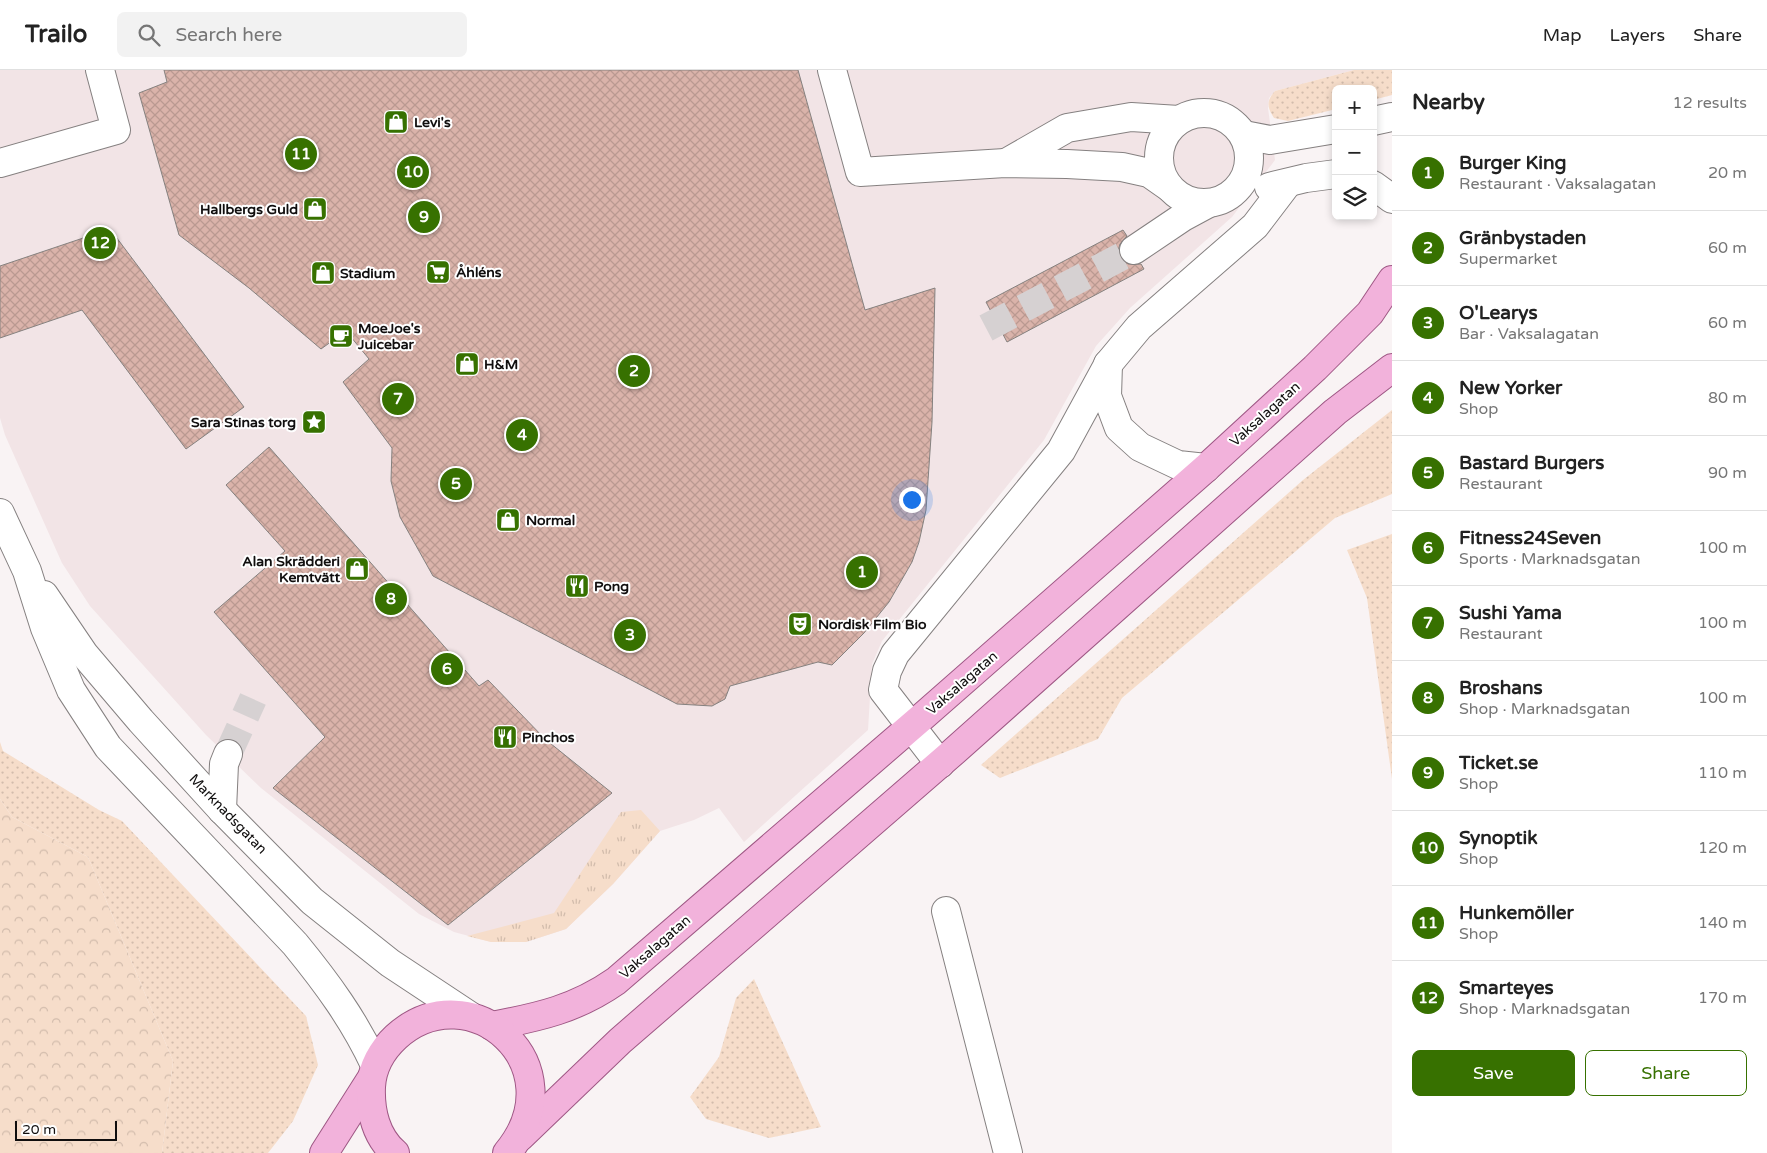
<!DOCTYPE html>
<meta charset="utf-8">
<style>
:root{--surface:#fff;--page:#f2f2f2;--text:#222;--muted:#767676;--line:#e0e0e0;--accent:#377100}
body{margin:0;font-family:"Varela Round",sans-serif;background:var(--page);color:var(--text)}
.controls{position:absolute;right:15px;top:15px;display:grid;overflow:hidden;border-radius:8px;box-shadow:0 2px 8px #0003}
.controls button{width:45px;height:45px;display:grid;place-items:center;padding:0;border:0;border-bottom:1px solid var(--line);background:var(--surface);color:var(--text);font:25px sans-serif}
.scale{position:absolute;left:15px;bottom:12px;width:102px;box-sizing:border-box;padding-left:5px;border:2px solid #100e0e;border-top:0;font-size:14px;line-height:18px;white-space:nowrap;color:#100e0e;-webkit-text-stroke:4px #fff;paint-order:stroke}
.you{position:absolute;left:911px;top:429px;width:18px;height:18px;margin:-12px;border:4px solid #fff;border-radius:50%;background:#1a73e8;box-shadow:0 0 0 8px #1a73e833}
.badge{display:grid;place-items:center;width:32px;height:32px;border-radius:50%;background:var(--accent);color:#fff;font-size:16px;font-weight:700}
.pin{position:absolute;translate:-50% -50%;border:2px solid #fff;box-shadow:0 1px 5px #0006}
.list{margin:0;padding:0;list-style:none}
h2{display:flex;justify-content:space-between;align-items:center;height:65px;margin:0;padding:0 20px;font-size:21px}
h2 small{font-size:16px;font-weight:400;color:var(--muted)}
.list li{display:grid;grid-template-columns:32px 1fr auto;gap:15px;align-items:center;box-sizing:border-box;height:75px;padding:0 20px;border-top:1px solid var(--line)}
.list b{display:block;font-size:19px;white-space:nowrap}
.list p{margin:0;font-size:16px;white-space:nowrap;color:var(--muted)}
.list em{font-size:16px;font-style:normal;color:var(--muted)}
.actions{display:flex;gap:10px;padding:15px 20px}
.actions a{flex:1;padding:11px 0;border:1px solid var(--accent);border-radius:8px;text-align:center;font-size:18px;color:var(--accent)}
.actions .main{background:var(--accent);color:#fff}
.icon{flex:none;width:28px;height:28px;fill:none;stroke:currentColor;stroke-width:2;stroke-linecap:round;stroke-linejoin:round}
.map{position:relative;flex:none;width:1392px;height:1083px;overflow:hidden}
header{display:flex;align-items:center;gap:30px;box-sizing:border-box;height:70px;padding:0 25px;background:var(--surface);border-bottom:1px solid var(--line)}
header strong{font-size:24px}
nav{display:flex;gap:28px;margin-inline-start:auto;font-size:18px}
.search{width:350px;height:45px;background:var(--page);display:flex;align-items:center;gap:12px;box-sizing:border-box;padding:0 18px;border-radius:8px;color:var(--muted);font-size:19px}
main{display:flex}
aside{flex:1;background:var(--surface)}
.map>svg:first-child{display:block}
</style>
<header>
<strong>Trailo</strong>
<div class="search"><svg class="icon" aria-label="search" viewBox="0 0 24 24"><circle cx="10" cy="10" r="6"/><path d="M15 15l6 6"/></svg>Search here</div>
<nav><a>Map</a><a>Layers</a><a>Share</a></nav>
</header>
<main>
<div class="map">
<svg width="1392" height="1083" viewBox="0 0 1392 1083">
<defs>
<pattern id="grass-dots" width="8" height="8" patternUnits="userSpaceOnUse" patternTransform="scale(1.25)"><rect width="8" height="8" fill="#f6ddca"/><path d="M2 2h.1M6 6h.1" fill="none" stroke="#d2bcac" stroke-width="1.8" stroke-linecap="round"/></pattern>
<pattern id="forest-crowns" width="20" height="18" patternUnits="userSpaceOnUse" patternTransform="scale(1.25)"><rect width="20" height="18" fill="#f6ddca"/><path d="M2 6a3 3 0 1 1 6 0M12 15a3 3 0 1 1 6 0" fill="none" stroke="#d2bcac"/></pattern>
<pattern id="park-tufts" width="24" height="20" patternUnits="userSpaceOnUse" patternTransform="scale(1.25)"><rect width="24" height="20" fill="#f6ddca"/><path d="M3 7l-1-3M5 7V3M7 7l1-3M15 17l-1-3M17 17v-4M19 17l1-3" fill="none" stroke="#d2bcac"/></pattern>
<pattern id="building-cross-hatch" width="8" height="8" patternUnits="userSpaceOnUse" patternTransform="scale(1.25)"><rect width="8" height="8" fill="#dab3aa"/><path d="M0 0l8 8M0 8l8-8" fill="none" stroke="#ba9991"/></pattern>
</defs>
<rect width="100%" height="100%" fill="#f9f3f4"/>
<!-- built -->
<polygon fill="#f2e4e6" points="0,0 1354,0 1275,21 1269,28 1268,38 1275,90 1232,147 1130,238 1096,276 1044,370 882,571 872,594 868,660 744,772 719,738 694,750 660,761 613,814 566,859 526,872 491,872 454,862 419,844 261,718 206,665 90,536 62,493 5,365 0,348"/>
<!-- grass -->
<g fill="url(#grass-dots)">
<path d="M1354 0H1392V25L1373 30V19H1336V39L1288 51 1274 48C1267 37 1266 31 1275 21Z"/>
<polygon points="1392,340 1392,424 1335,448 1122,628 1098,669 1000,708 981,695 1303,410"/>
<polygon points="1392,464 1392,709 1367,528 1347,480"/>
<polygon points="0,672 3,681 99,740 122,751 306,946 318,995 293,1051 268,1083 162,1083 173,991 88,787 12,747 0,729"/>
<polygon points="754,909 821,1057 769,1068 706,1049 690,1027 719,987 736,928"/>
</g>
<!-- forest -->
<polygon fill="url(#forest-crowns)" points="0,729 12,747 88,787 173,991 162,1083 0,1083"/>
<!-- park -->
<polygon fill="url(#park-tufts)" points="641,740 660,761 613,814 566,859 526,872 491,872 467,866 554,843 621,742"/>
<!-- building -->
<g fill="url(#building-cross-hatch)" stroke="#85817f">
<polygon points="164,0 798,0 865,240 935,218 932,352 926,440 919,472 912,492 889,532 864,563 832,595 818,592 730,616 725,629 712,636 677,634 433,506 400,447 391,411 392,378 343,312 369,289 346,261 321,279 249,218 179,165 139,23 167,12"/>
<polygon points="110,159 244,337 186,379 82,240 0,268 0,196"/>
<polygon points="1123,160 1127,166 1120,174 1118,181 1121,188 1128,194 1141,194 1144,199 1007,272 986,232"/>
<polygon points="269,377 479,616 488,610 545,669 612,723 448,855 273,718 325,667 214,542 285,481 226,415"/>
</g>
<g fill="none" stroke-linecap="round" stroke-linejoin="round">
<!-- minor-tunnel -->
<g stroke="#d6d1d2" stroke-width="28" stroke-dasharray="28 14" stroke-linecap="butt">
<polyline points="986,258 1134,180"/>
<polyline points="228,684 253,629"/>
</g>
<defs>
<g id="minor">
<polyline points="832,0 860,102 1005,93 1067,94 1122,97 1149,103 1169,117"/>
<circle cx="1204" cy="88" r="45"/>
<polyline points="1373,51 1392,47"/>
<polyline points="1244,65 1270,70 1336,59"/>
<polyline points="0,93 116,60 100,0"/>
<polyline points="1006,93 1067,58 1131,47 1179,50"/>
<polyline points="1373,115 1392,129"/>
<polyline points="1269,117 1306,108 1336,104"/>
<polyline points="1134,180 1183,147 1209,133"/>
<polyline points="1108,294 1107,326 1119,358 1140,377 1178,395 1206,398"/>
<path d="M0 443 27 501 45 558 71 620 108 677 295 874C327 913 354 950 375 995"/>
<polyline points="44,525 84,584 141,651 222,740 312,831 390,893 470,946"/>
<polyline points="940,694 883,620 887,601 895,584 1061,381 1109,293 1139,257 1255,156 1287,114"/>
<polyline points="222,740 224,694 228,684"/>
<polyline points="946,841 1008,1083"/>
</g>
<g id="major">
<path d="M492 956C539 947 576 939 616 911L921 648 1206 398 1315 298 1370 243 1392 210"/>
<polyline points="520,1067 620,971 951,684 1335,342 1392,298"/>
<polyline points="324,1083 371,1009"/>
<path d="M395 1083C376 1067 370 1041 371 1017 372 998 382 980 396 967 470 900 579 996 507 1083"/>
</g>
</defs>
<!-- minor casing -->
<use href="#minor" stroke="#858080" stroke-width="30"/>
<!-- major casing -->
<use href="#major" stroke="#9e5784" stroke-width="30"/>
<!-- minor -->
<use href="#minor" stroke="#fff" stroke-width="28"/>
<!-- major -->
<use href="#major" stroke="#f2b2db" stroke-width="28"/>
</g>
<!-- icons -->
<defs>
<symbol id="shop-square" viewBox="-11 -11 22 22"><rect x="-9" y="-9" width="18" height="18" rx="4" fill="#377100" stroke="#fff"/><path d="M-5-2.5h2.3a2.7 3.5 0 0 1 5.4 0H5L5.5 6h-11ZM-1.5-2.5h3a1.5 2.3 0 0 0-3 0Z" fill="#fff"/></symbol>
<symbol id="supermarket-square" viewBox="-11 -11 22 22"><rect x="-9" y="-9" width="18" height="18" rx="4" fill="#377100" stroke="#fff"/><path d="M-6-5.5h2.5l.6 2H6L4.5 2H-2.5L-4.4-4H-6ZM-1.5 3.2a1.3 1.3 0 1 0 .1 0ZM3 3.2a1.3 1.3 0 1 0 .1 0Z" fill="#fff"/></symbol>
<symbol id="cafe-square" viewBox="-11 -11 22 22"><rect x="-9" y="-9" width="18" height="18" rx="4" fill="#377100" stroke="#fff"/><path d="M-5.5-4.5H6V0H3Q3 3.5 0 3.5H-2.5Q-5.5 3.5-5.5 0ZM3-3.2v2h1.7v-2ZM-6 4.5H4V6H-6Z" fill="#fff"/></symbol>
<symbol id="sight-square" viewBox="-11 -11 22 22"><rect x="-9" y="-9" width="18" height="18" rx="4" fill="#377100" stroke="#fff"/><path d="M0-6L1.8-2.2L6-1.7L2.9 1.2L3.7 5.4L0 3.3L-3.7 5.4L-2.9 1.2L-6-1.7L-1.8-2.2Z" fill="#fff"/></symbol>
<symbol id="restaurant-square" viewBox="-11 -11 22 22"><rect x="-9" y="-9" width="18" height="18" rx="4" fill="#377100" stroke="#fff"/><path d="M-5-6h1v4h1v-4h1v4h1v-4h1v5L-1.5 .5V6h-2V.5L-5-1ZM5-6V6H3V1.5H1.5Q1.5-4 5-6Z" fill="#fff"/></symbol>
<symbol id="theatre-square" viewBox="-11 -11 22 22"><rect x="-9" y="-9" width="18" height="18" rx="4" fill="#377100" stroke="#fff"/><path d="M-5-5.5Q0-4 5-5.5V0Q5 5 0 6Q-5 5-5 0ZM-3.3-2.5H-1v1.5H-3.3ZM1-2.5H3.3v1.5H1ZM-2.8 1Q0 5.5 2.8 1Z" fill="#fff"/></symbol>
</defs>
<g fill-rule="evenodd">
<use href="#shop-square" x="382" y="38" width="28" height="28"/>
<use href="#shop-square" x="301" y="125" width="28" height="28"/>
<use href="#supermarket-square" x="424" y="188" width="28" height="28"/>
<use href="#shop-square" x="309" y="189" width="28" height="28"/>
<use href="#cafe-square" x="327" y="252" width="28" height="28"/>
<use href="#shop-square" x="453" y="280" width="28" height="28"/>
<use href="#sight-square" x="300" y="338" width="28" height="28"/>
<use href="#shop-square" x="494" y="436" width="28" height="28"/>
<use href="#shop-square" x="343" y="485" width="28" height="28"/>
<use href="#restaurant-square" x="563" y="502" width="28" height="28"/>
<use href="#theatre-square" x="786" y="540" width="28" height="28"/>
<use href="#restaurant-square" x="491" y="653" width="28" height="28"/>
</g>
<g text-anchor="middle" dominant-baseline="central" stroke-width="4" stroke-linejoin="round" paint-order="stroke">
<!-- poi labels -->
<g font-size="14" font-weight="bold" fill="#100e0e" stroke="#fff" text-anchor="start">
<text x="414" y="52">Levi's</text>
<text x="298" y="139" text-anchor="end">Hallbergs Guld</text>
<text x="456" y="202">Åhléns</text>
<text x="340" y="203">Stadium</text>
<text x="358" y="258">MoeJoe's<tspan x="358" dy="16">Juicebar</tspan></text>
<text x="484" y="294">H&amp;M</text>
<text x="296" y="352" text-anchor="end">Sara Stinas torg</text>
<text x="526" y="450">Normal</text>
<text x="340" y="491" text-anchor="end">Alan Skrädderi<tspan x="340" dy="16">Kemtvätt</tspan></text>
<text x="594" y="516">Pong</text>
<text x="818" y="554">Nordisk Film Bio</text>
<text x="522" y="667">Pinchos</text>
</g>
<!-- street labels -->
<g font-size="14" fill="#100e0e" stroke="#fff">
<text transform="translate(1265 344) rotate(-42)">Vaksalagatan</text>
<text transform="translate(962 613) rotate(-41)">Vaksalagatan</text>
<text transform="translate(228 744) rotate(46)">Marknadsgatan</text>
<text transform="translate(655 877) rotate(-41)">Vaksalagatan</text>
</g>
</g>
</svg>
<div class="controls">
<button>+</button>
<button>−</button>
<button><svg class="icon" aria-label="layers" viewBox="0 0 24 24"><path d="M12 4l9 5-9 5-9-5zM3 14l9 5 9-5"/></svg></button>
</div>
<div class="scale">20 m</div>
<div class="you"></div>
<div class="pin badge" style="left:862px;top:502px">1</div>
<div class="pin badge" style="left:634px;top:301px">2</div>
<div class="pin badge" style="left:630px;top:565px">3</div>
<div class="pin badge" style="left:522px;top:365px">4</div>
<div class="pin badge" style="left:456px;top:414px">5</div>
<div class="pin badge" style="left:447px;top:599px">6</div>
<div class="pin badge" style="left:398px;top:329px">7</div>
<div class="pin badge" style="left:391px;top:529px">8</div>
<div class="pin badge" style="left:424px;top:147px">9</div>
<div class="pin badge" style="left:413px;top:102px">10</div>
<div class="pin badge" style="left:301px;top:84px">11</div>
<div class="pin badge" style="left:100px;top:173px">12</div>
</div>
<aside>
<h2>Nearby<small>12 results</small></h2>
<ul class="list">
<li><span class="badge">1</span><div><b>Burger King</b><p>Restaurant · Vaksalagatan</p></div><em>20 m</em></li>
<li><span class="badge">2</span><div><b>Gränbystaden</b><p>Supermarket</p></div><em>60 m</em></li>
<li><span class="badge">3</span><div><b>O'Learys</b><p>Bar · Vaksalagatan</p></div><em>60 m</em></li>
<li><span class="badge">4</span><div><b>New Yorker</b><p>Shop</p></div><em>80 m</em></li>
<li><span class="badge">5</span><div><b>Bastard Burgers</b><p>Restaurant</p></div><em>90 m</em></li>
<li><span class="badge">6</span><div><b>Fitness24Seven</b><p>Sports · Marknadsgatan</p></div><em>100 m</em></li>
<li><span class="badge">7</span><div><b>Sushi Yama</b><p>Restaurant</p></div><em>100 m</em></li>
<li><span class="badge">8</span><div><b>Broshans</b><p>Shop · Marknadsgatan</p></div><em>100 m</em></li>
<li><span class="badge">9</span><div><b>Ticket.se</b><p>Shop</p></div><em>110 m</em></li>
<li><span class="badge">10</span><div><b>Synoptik</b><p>Shop</p></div><em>120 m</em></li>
<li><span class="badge">11</span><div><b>Hunkemöller</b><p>Shop</p></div><em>140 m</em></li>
<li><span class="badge">12</span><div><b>Smarteyes</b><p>Shop · Marknadsgatan</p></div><em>170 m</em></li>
</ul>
<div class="actions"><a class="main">Save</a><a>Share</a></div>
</aside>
</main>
